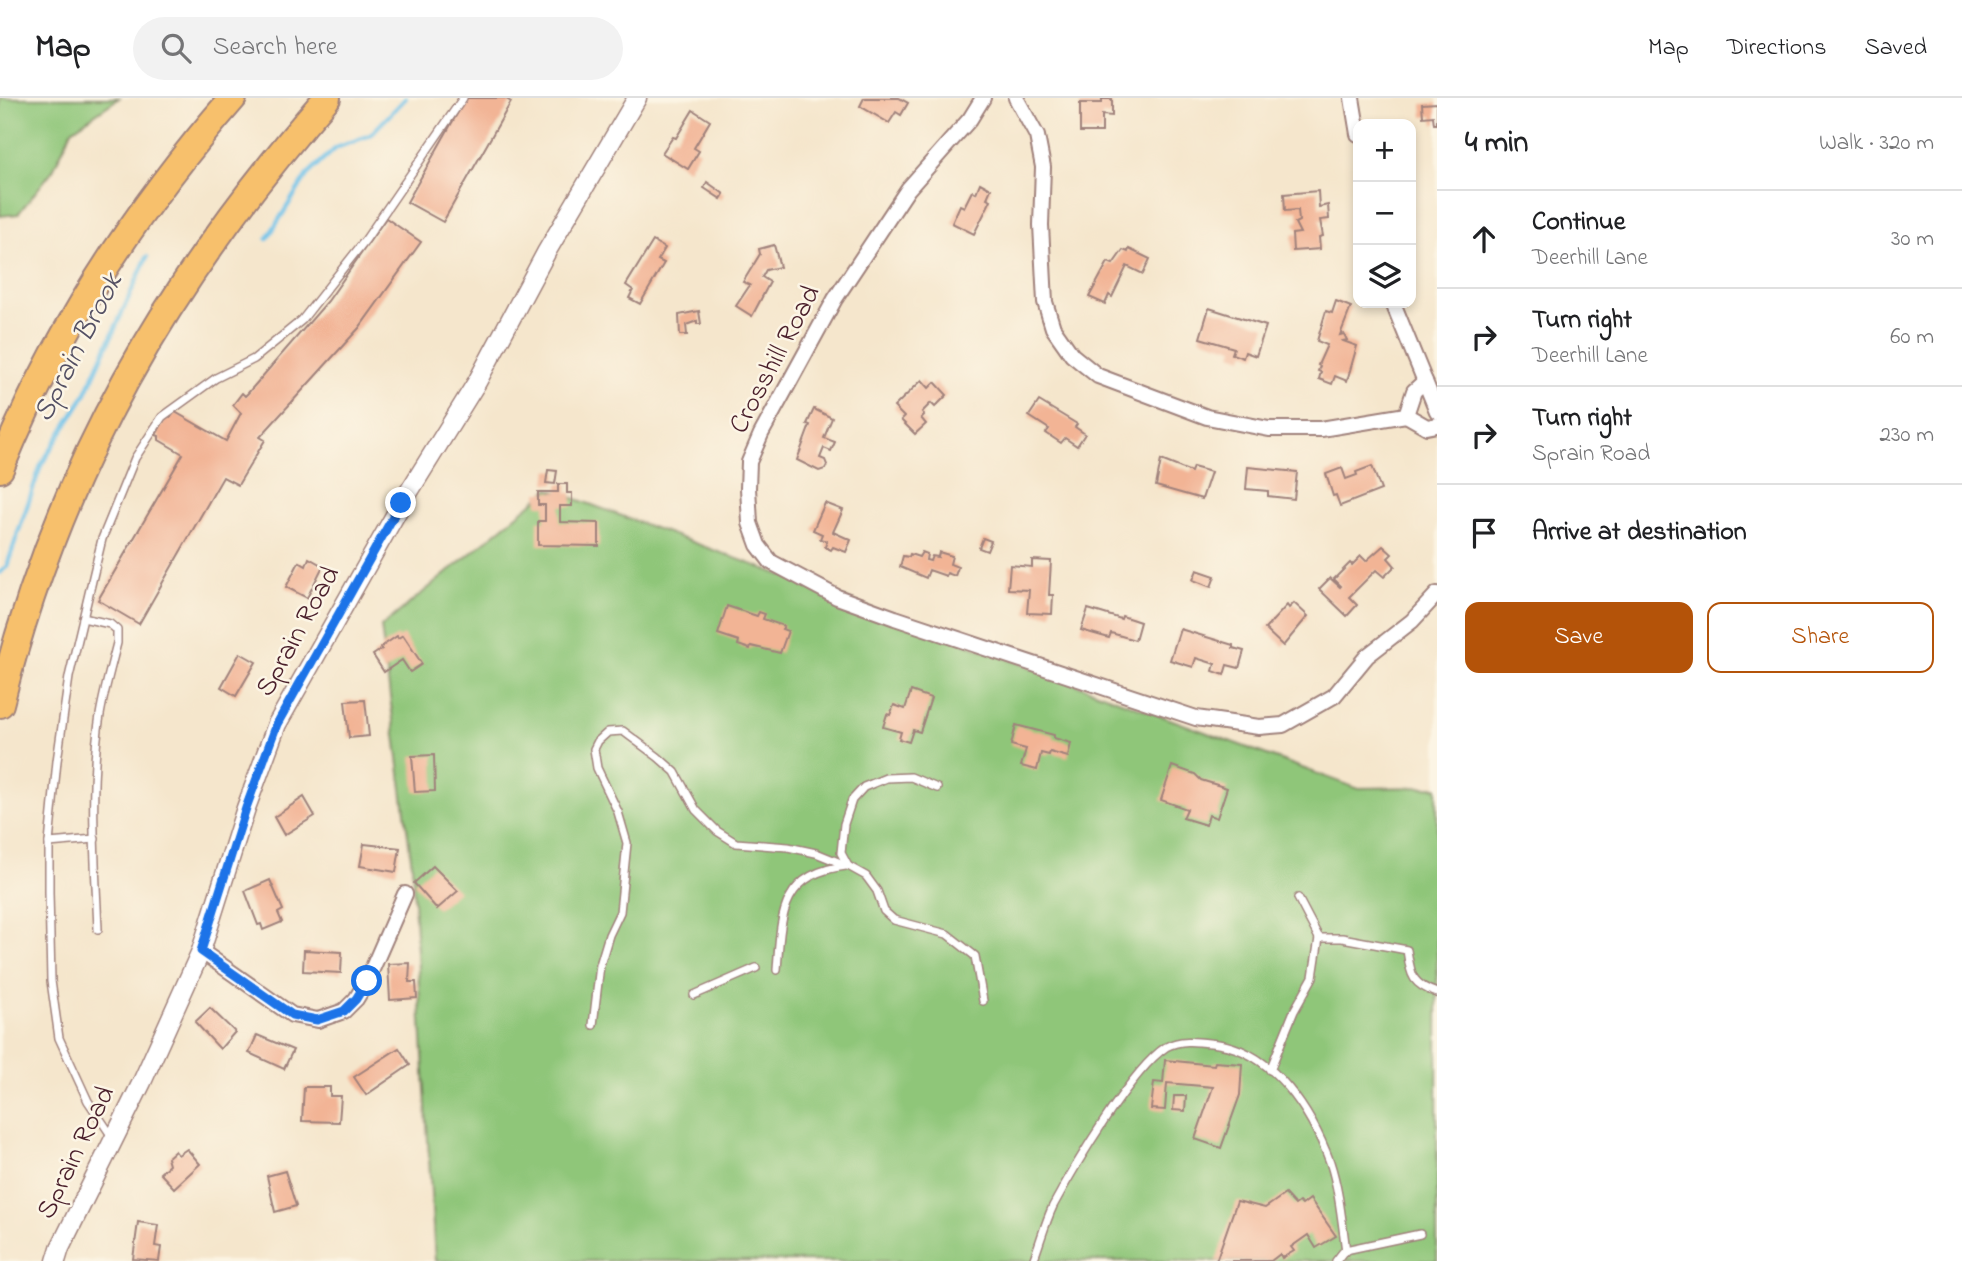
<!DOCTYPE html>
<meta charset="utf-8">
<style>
:root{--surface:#fff;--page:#f2f2f2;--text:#202124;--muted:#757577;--line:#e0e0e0;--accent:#b45309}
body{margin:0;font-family:"Indie Flower",sans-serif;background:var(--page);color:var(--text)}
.controls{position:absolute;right:21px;top:21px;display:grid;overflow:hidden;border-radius:14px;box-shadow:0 4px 10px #0003}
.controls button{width:63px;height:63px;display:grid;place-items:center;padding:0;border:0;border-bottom:2px solid var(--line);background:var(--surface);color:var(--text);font:35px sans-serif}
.stop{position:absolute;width:21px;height:21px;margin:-16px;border:5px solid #1a73e8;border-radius:50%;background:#fff}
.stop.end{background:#1a73e8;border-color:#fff;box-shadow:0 2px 7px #0008}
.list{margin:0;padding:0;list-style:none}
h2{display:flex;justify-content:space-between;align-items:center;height:91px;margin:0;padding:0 28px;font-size:30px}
h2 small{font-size:23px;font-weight:400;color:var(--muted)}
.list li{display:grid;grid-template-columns:46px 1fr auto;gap:21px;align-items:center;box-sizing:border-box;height:98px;padding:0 28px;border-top:2px solid var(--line)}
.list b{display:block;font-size:26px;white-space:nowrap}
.list p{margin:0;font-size:23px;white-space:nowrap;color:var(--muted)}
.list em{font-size:23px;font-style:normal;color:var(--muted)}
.actions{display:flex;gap:14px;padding:21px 28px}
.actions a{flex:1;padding:16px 0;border:2px solid var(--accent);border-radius:14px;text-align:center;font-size:24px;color:var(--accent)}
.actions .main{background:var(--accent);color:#fff}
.icon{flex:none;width:38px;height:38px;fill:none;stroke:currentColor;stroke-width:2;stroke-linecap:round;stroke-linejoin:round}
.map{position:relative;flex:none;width:1437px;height:1163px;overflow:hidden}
header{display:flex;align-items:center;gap:42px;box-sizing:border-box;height:98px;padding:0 35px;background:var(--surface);border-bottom:2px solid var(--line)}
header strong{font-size:33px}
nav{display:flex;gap:38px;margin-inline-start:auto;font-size:24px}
.search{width:490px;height:63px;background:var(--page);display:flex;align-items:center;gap:18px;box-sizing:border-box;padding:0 24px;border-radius:38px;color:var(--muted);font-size:26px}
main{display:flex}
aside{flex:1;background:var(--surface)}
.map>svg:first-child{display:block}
</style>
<header>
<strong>Map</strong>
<div class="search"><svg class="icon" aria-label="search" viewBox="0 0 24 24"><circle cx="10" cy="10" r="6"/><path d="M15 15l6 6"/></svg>Search here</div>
<nav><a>Map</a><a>Directions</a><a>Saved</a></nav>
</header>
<main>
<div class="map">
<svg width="1437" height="1163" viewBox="0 0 1437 1163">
<rect width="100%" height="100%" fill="#fcf5e5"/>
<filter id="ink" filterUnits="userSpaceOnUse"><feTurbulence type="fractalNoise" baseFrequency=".0143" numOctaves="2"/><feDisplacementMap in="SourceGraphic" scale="14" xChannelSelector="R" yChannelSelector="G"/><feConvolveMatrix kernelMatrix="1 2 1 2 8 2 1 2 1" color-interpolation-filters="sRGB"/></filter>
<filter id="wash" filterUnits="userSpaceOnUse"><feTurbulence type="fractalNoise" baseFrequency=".00686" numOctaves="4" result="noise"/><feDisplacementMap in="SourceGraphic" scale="28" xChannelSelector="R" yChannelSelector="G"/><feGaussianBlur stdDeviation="1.57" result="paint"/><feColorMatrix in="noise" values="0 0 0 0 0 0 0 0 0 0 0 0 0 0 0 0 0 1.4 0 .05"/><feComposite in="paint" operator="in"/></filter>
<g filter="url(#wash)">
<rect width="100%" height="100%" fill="#f5e6cc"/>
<!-- green -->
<g fill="#8fc679" stroke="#6c7252" stroke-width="2">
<polygon points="0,0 119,0 72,32 53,72 18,116 0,118"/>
<polygon points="549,391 1356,690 1437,689 1437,1163 435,1163 412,768 381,529"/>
</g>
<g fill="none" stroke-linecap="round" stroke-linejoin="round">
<!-- stream -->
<g stroke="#6dc1e9" stroke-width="4.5">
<polyline points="267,141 307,77 336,50 370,37 406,0"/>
<polyline points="0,475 7,468 41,367 85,297 147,159"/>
</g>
</g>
<g id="blocks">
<!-- building -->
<g fill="#f2b495">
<polygon points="466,0 505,0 511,4 443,124 407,104"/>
<polygon points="864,0 899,0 908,5 901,17 896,14 889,25 860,8"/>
<polygon points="1102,1 1112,1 1112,18 1102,17 1102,34 1080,34 1080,5 1102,5"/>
<polygon points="1437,5 1437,26 1434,26 1433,18 1423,19 1422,6"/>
<polygon points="693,12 710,23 694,50 699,53 688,71 662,55 673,39 676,40"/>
<polygon points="707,84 724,96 721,101 704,90"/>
<polygon points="980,85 991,91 987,100 991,102 974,136 952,125 960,107 964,109 972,93 976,95"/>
<polygon points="1318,93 1319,109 1328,107 1329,121 1320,122 1323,138 1319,139 1320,151 1293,153 1292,136 1300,135 1295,125 1299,123 1298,112 1285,113 1284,96"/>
<polygon points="386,120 421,144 359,230 260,339 265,342 238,387 223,379 139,526 98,502 183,356 159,342 159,338 156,337 167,317 171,319 175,314 226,343 241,315 233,307 242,295 245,298 248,295 328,203"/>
<polygon points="653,143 665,150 658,162 664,165 640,206 629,200 633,192 626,187"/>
<polygon points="774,147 780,169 766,172 762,179 770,184 752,218 736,208 750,187 743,184 760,156 759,151"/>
<polygon points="1129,151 1150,161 1143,176 1127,168 1112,199 1109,197 1105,206 1089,199 1108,164 1113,166 1123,152 1128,154"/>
<polygon points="1336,203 1351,209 1340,237 1344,236 1347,242 1343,243 1357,248 1347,283 1335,278 1332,286 1319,281 1321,274 1318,273 1320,268 1318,267 1327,247 1317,243 1326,213 1332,215"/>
<polygon points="1209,210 1266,228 1256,258 1245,254 1243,260 1232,256 1234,250 1200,240"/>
<polygon points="699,213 701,226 697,226 697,223 686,227 687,237 680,237 679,217"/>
<polygon points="922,282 929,290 935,284 947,297 935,309 931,305 922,314 924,317 921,320 926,326 915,336 901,322 904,319 894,309"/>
<polygon points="1039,303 1077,326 1075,329 1085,336 1077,348 1065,340 1061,345 1046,335 1049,331 1029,318"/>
<polygon points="814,311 832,320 824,340 835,344 831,353 824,350 820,360 825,362 827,367 825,371 819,373 797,362 810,327 807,326"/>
<polygon points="1161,362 1191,374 1193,369 1211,374 1202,401 1156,388"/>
<polygon points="1372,368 1381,392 1340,408 1336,397 1333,398 1326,376 1342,370 1346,381 1357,377 1356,374"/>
<polygon points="1248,369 1297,374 1294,401 1268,398 1268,393 1246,391"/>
<polygon points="548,372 557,373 555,386 546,385"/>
<polygon points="558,386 567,386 567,395 572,395 572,408 560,408 560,424 599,425 599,448 538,447 538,423 545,423 545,407 538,407 538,394 558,394"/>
<polygon points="825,405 843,412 833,434 851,442 846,454 833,449 831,452 825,449 827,443 820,441 822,436 813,432"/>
<polygon points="983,440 991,443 987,453 979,450"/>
<polygon points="1383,448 1392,456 1388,460 1395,468 1384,479 1376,472 1349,499 1357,507 1347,518 1319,491 1330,480 1340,489 1341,488 1334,481 1350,465 1352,467 1361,458 1366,463"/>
<polygon points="922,454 927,456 926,462 930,463 932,458 938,459 939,454 952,458 950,466 958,469 955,478 947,475 946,478 929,472 926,480 900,469 903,458 909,459 910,456 919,459"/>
<polygon points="309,460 323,468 307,500 286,489 299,464 306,468"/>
<polygon points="1032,462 1051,463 1049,497 1053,497 1052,516 1027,515 1029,492 1008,491 1010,467 1032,469"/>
<polygon points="1197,472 1215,478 1211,489 1193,482"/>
<polygon points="1294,505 1308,518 1283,548 1265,531 1287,507 1289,510"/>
<polygon points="727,508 757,518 759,514 765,516 763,521 784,528 782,531 788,533 780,555 751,548 750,551 738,547 739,543 718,536"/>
<polygon points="1088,511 1121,521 1122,518 1140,524 1135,542 1111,535 1109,540 1081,532"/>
<polygon points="1180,531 1233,547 1233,550 1244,553 1239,570 1227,567 1224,577 1213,573 1215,566 1196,560 1193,569 1170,562"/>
<polygon points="403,537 422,566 410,574 402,562 384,574 373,557 382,551 381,549 397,538 398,540"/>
<polygon points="240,555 256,564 236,598 221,589"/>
<polygon points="911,593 931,600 920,634 913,632 909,644 899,641 901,634 883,629 887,616 890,617 894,607 905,611"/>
<polygon points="365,602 369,638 349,640 345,603"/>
<polygon points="1016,627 1054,637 1054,640 1071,645 1068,659 1050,654 1049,657 1041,655 1037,672 1021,668 1026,651 1011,647"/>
<polygon points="434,657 435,693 415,694 412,658"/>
<polygon points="1172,668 1195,676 1201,682 1227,690 1217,720 1209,717 1206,727 1183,720 1187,711 1161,702"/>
<polygon points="304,699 315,718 284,737 274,719"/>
<polygon points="364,746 400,750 396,774 360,768"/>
<polygon points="433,768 458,793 437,811 414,785"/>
<polygon points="270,782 283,812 278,815 282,824 263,832 261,826 258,827 245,793"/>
<polygon points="304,852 342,854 341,875 303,873"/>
<polygon points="410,865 409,884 416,884 417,900 390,902 388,866"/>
<polygon points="210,910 235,934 220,951 195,924"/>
<polygon points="257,937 293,952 284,971 249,955"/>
<polygon points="399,950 410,967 366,997 354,979"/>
<polygon points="1165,962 1214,967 1215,964 1242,966 1240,997 1221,1050 1195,1041 1213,989 1167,985 1165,1012 1151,1011 1154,984 1163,985"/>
<polygon points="304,989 330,989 330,998 341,998 339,1024 302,1023"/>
<polygon points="1174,998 1186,998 1185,1013 1173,1012"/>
<polygon points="187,1051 200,1066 174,1090 160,1075 169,1067 167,1060 175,1053 178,1057"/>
<polygon points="285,1073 296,1108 275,1114 267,1078"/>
<polygon points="1285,1096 1295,1107 1299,1104 1302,1107 1310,1101 1336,1138 1316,1150 1308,1137 1291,1149 1294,1153 1282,1160 1280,1156 1271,1163 1216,1163 1237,1103 1265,1110"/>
<polygon points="138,1124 158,1127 155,1148 161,1149 159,1163 133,1161"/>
</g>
</g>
</g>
<g filter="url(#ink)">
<use href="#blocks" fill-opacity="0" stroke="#a0827c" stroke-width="2"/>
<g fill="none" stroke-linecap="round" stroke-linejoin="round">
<defs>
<g id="service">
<path d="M83 520 110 526 117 532V545C111 569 104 593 100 617 89 688 95 760 98 831"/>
<polyline points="937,690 911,679 886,680 864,689 852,702 844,726 841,755 848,768 866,778 877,793 884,813 894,822 947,836 975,858 983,903"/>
<polyline points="49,745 95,741"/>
<polyline points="1298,800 1319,840"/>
<path d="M777 872C781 819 780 775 846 768"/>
<polyline points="694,897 756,870"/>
<polyline points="593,927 600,867 609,837 620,814 627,745 618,714 597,670 594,651 598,643 608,634 623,633 658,659 675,674 696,712 717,733 736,745 788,749 816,755 848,768"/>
<path d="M1270 972 1294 913 1313 879 1319 840H1342L1407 852C1411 877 1411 886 1437 895"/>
<polyline points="113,1040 88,1003 59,940 51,883 49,794 49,745 57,663 69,579 102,441 135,360 162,319 216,280 254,261 302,222 366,141 463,0"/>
<path d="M1033 1163C1040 1145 1045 1125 1053 1108 1074 1069 1131 972 1166 949 1182 940 1200 944 1218 946 1274 954 1312 1015 1330 1064 1339 1091 1342 1124 1346 1153"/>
<polyline points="1336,1163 1343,1154 1350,1151 1420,1136"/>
</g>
<g id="minor">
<polyline points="983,0 970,21 908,91 835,201 761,336 749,364 748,390 750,425 758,447 771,464 837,499 895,520 1196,620 1259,629 1283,627 1334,598 1367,558 1412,523 1437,496"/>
<polyline points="1016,0 1037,38 1043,69 1041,127 1045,204 1053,230 1072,257 1098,278 1207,319 1269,331 1321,331 1406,317 1414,293 1425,283"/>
<polyline points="1352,0 1358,36"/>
<polyline points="1393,205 1437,313"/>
<polyline points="1406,317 1427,329 1437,327"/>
<polyline points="201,853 292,917 318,922 344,913 356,901 367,883 405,796"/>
</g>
<polyline id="tertiary" points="56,1163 60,1150 142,984 201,853 246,710 277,626 402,405 477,284 547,153 637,0"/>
<g id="motorway">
<path d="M0 371C55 235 137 110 233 0"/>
<path d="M0 606C59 368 167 184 327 0"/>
</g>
</defs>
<!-- service casing -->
<use href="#service" stroke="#a0827c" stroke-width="10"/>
<!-- minor casing -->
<use href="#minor" stroke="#a0827c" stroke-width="18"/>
<!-- tertiary casing -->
<use href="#tertiary" stroke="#a0827c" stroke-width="21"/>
<!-- motorway casing -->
<use href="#motorway" stroke="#a0827c" stroke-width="30"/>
<!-- service -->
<use href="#service" stroke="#fff" stroke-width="7"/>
<!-- minor -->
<use href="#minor" stroke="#fff" stroke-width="14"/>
<!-- tertiary -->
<use href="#tertiary" stroke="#fff" stroke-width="18"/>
<!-- motorway -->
<use href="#motorway" stroke="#f7c06c" stroke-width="26"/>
</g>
</g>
<g fill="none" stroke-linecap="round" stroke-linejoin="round" filter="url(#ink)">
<!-- route -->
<polyline stroke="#1a73e8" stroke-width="9" points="367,883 356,901 344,913 317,922 292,917 201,853 246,710 277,626 401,405"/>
</g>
<g text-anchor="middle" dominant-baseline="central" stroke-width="5" stroke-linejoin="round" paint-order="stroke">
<!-- street labels -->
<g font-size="28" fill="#4a1f2b" stroke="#fcf5e5">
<text transform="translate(776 262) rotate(-62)">Crosshill Road</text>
<text transform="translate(299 534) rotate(-61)">Sprain Road</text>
<text transform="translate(77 1055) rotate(-64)">Sprain Road</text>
</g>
<!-- water labels -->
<g font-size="30" font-style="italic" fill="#545064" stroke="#fcf5e5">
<text transform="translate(79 250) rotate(-63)">Sprain Brook</text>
</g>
</g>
</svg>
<div class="controls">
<button>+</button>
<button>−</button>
<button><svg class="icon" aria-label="layers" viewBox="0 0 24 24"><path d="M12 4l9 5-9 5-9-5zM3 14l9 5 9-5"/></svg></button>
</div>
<div class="stop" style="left:367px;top:883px"></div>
<div class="stop end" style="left:401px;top:405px"></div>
</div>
<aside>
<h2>4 min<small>Walk · 320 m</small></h2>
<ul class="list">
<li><svg class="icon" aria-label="ahead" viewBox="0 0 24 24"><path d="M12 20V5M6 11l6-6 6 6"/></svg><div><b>Continue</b><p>Deerhill Lane</p></div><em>30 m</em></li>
<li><svg class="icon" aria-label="right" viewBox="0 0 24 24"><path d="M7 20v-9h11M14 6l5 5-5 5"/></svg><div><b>Turn right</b><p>Deerhill Lane</p></div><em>60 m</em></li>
<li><svg class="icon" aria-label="right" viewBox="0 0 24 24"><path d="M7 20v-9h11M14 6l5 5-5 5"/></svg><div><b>Turn right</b><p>Sprain Road</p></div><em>230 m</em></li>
<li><svg class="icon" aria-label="arrive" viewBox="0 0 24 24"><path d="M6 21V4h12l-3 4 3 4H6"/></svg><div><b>Arrive at destination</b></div></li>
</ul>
<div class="actions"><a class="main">Save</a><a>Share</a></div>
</aside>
</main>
